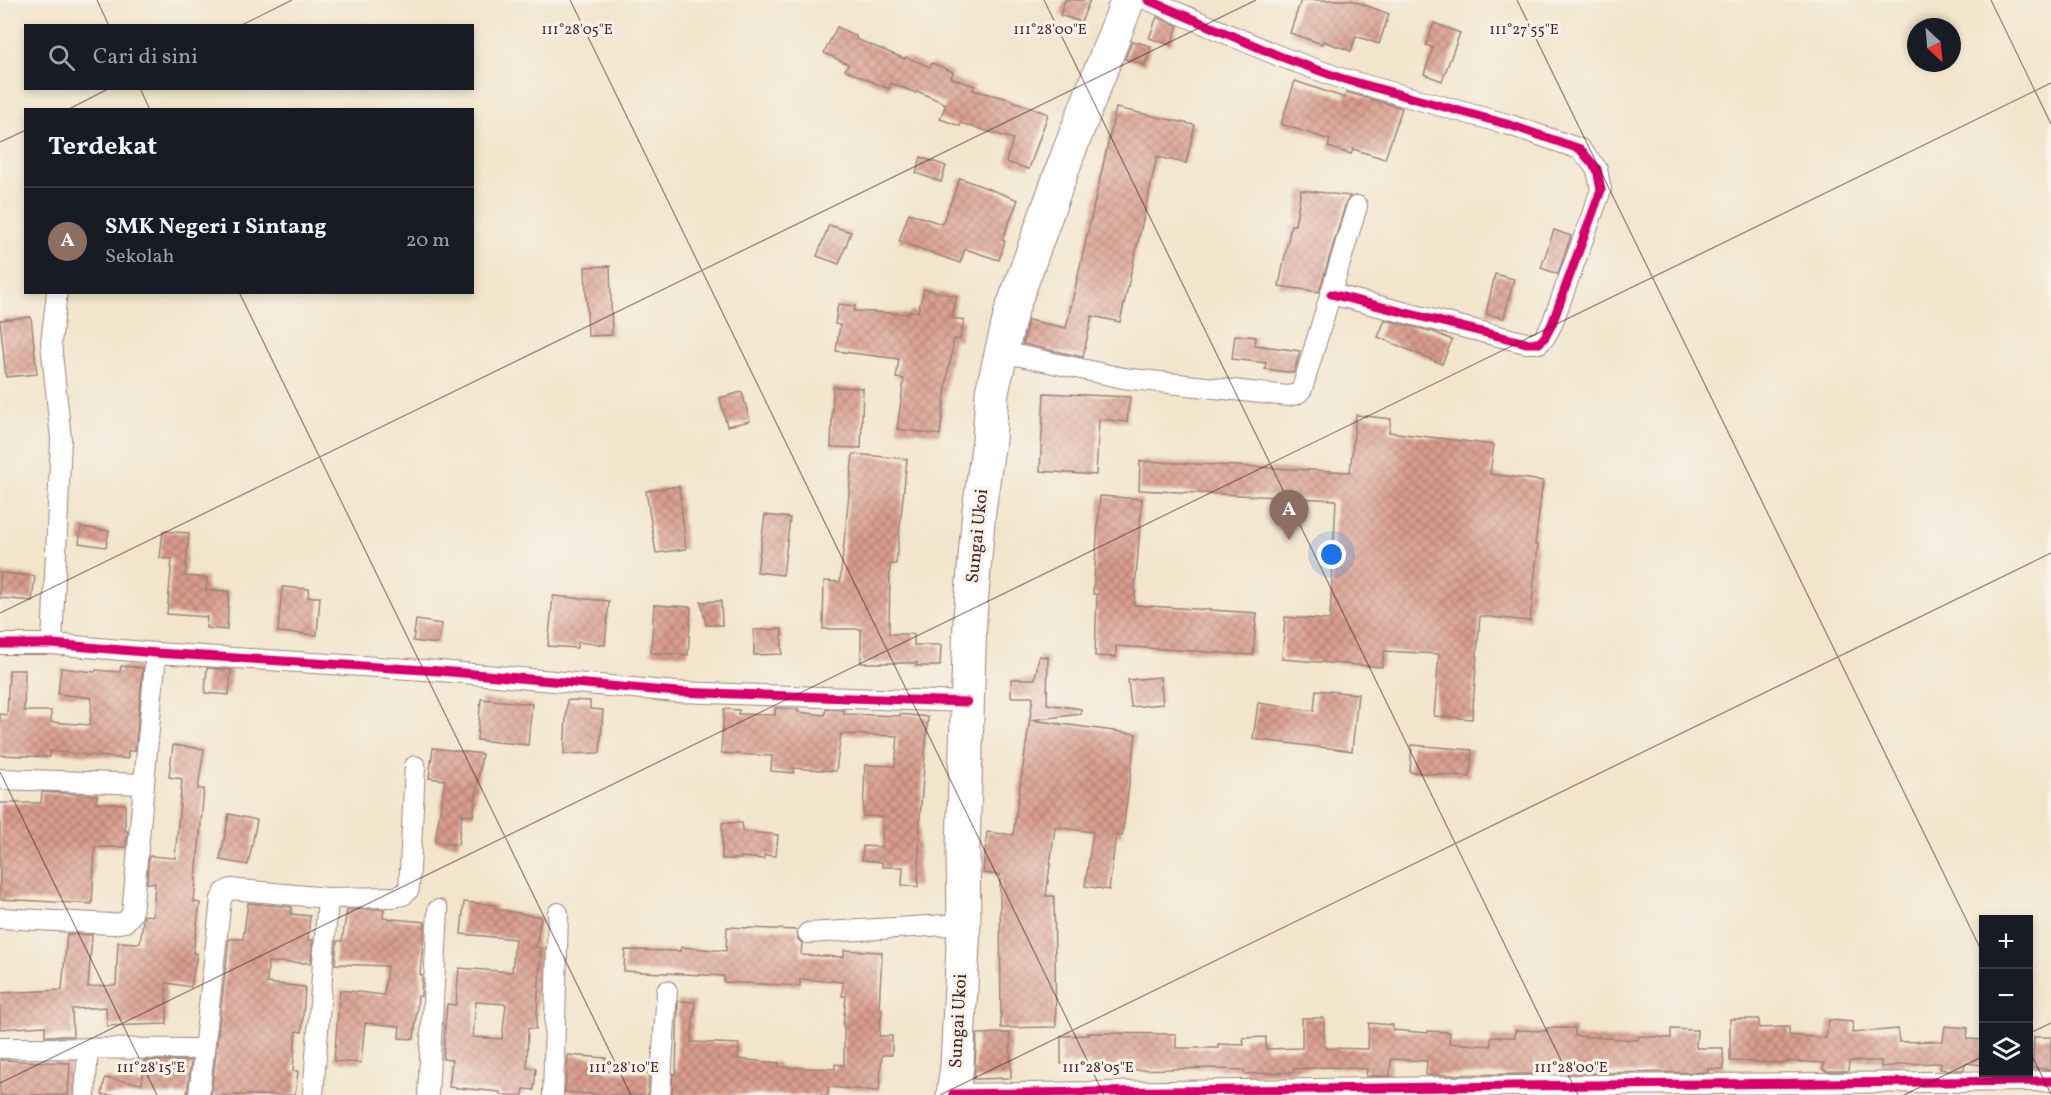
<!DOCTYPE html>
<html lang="id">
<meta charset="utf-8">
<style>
:root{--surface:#171b24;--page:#20242c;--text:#f1f3f6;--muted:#9ea1a6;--line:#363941;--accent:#c8321e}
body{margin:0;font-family:Vollkorn,serif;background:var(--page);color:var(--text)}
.controls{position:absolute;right:18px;bottom:18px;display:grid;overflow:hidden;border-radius:0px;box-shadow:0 3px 9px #0003}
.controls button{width:54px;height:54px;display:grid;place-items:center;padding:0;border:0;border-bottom:2px solid var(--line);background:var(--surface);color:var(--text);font:30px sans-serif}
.compass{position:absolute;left:1907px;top:18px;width:54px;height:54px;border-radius:50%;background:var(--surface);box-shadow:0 3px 9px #0003;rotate:154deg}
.you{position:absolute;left:1332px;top:555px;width:21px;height:21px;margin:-15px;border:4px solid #fff;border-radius:50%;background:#1a73e8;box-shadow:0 0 0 9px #1a73e833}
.badge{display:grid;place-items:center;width:39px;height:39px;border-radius:50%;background:var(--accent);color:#fff;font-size:20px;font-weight:700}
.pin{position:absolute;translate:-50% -50px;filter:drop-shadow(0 2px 3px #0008)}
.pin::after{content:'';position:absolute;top:32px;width:21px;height:18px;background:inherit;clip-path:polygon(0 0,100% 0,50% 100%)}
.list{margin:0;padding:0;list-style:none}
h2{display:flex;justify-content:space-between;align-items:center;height:78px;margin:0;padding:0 24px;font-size:26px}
h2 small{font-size:20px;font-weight:400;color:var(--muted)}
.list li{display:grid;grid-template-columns:39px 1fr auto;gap:18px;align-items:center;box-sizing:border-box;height:108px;padding:0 24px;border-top:2px solid var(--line)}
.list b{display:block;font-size:22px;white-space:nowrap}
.list p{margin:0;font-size:20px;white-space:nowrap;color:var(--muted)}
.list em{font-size:20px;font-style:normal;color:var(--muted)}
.icon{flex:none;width:33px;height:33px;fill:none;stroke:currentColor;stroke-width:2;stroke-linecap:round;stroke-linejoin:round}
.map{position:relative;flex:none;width:2051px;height:1095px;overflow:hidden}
.search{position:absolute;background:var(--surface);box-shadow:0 3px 9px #0003;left:24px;top:24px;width:450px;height:66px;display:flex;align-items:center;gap:15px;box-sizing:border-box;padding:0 21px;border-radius:0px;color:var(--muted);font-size:22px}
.panel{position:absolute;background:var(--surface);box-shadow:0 3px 9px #0003;left:24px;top:108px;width:450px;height:186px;border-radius:0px}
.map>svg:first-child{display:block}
</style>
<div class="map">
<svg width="2051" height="1095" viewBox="0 0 2051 1095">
<defs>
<pattern id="building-cross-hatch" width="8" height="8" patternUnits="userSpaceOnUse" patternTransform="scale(1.5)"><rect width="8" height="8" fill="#d99d8d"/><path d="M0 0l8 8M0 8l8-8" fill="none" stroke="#b27f73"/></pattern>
</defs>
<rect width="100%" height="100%" fill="#f7f3e8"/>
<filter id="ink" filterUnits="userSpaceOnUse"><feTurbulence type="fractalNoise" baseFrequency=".0167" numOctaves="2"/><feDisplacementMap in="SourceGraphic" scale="12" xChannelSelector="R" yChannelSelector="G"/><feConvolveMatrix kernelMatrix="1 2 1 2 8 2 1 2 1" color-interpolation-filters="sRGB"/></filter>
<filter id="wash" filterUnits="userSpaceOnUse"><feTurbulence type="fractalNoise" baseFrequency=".008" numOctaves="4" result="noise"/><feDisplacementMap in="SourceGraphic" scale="24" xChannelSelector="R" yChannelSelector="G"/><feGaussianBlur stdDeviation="1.35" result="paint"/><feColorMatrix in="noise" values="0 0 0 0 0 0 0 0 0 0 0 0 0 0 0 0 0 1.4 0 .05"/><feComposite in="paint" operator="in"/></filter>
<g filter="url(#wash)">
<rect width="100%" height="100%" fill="#f2e5cc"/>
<g id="blocks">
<!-- building -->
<g fill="url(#building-cross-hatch)" fill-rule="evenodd">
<polygon points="1065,0 1090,0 1081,22 1060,15"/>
<polygon points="1301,0 1351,0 1389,14 1379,44 1356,36 1351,51 1323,41 1322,44 1290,33"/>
<polygon points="1157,17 1178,26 1171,45 1149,38"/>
<polygon points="1434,23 1460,33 1442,81 1424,74 1433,48 1426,45"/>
<polygon points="837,27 856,36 856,39 905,59 906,57 930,67 932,63 953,72 951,78 975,86 973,90 1005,98 1048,114 1029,169 1006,162 1013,139 961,123 960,126 940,119 946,104 917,91 916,93 891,83 889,89 845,70 848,64 824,53"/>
<polygon points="1132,41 1151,46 1145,65 1125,59"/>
<polygon points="1295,81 1345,98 1346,92 1402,108 1385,159 1353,149 1351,154 1328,147 1330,140 1281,124"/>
<polygon points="1116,108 1195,125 1186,163 1157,157 1120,322 1092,316 1083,357 1023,344 1028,320 1066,328"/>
<polygon points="921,157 946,166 941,182 916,173"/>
<polygon points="960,178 1018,200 1002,240 1005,241 999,260 965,249 960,263 899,241 909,213 942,224"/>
<polygon points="1301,190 1350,196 1346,203 1319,292 1279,286 1291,225 1295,225"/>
<polygon points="829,225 851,232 839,264 817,256"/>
<polygon points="1554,230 1571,236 1558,274 1541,268"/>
<polygon points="610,266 612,335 588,336 585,267"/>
<polygon points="1495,274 1514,279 1504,318 1486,314"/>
<polygon points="924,289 957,296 952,318 964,320 960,340 954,339 950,364 949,364 940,435 897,429 904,379 896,378 899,359 836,351 840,325 835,324 838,304 855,306 854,311 909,314 910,311 918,312"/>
<polygon points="31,317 37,374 6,377 0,320"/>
<polygon points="1385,320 1434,332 1452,340 1442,364 1378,337"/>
<polygon points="1235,335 1256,337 1255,345 1300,351 1294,373 1265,369 1266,363 1232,359"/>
<polygon points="833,387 863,388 861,448 831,447"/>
<polygon points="742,392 750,421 727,426 720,398"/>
<polygon points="1044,393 1130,397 1127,422 1099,419 1096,475 1040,471"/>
<polygon points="1356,415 1391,419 1389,432 1494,445 1490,474 1543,481 1535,545 1538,545 1530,621 1480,616 1472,719 1434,716 1439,654 1384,651 1382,667 1282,659 1285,617 1330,620 1336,500 1139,490 1140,461 1350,472"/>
<polygon points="853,454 907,459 896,564 890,564 889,634 914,634 914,645 941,645 940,666 916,666 917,663 861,663 861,629 823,629 824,581 840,582"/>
<polygon points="679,486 686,549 656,553 646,491"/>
<polygon points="1100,496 1142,499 1134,605 1257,613 1253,655 1116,646 1116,657 1095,656 1097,594 1093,594"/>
<polygon points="765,515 790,518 783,575 757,572"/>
<polygon points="81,527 109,531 106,547 79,543"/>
<polygon points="163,531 189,533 185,576 207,578 206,590 229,591 227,630 206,628 207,617 167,614 172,559 160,558"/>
<polygon points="0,573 35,576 32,601 0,598"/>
<polygon points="282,587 309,589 308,597 320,597 317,635 278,632"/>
<polygon points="553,596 609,601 605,645 578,642 577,648 548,646"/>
<polygon points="721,601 722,625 706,625 701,602"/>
<polygon points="654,605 691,607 688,655 651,653"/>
<polygon points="416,620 442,624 438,644 413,641"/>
<polygon points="782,629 782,654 754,655 754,630"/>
<polygon points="1039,656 1048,657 1047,704 1081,709 1081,714 1031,720 1136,734 1122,836 1116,835 1109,890 1085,886 1093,832 1055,827 1046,896 1054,896 1056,1027 1001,1028 1000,875 983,873 987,832 1013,835 1033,697 1011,697 1011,679 1035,679"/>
<polygon points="121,666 143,668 135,751 128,751 128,759 50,751 50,757 0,755 0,714 7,715 9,670 25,670 24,711 51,711 51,722 90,725 92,698 58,694 61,668 95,672 96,670 120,672"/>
<polygon points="207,668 231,670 229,695 205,693"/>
<polygon points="1160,677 1163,704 1131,707 1128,680"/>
<polygon points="1316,690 1358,694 1352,751 1253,739 1258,703 1314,711"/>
<polygon points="481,699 532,704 528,745 477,740"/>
<polygon points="567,700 590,701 590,709 603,710 600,753 564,754"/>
<polygon points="775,708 798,709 798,712 825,715 826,709 844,710 844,714 900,716 900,714 928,717 920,817 918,887 902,885 903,867 882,867 882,862 862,860 863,846 882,847 883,817 863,816 865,765 895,766 898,736 841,734 836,771 794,768 794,773 771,771 772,756 721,753 724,709 739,710 738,714 775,715"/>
<polygon points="173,745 204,749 198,789 204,789 194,902 200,903 193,953 197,954 191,987 166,983 167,1024 107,1026 106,1007 72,1009 73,1036 45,1036 45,1026 0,1029 0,993 62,990 67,934 92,935 88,987 116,985 118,942 140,943 144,915 153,916 155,883 147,883 149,856 175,858 182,779 169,777"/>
<polygon points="1412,745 1472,750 1470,777 1410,772"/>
<polygon points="433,748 482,754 473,816 462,814 458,845 435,842 445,780 429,778"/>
<polygon points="42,792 97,795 96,803 125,804 125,831 128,831 126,847 95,847 92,904 0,899 0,803 41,803"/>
<polygon points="229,814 257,820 248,865 220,860"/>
<polygon points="722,823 742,823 742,831 778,835 776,856 764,855 764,859 741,857 741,859 722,859"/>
<path d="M464 902 496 905 495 909 541 917 536 947 541 948 536 1029 528 1028 527 1068H536L534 1090 524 1089 523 1095H500V1092L449 1087 452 1060 443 1059 445 1025 447 1004 456 1005 459 968 512 972 515 939 461 934ZM476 1002 506 1004 502 1039 473 1037Z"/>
<polygon points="248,903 292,907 291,914 310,916 308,940 313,940 311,963 268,962 267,983 305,987 302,1032 296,1031 293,1071 298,1071 295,1095 211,1095 229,939 243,939"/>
<polygon points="384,909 383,918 425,922 420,974 422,975 421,996 418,996 414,1039 399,1038 400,1026 365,1023 361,1063 334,1061 340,990 384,995 387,966 335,964 337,941 342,941 347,910"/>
<polygon points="727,927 797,930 798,939 802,943 801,955 844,957 844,950 882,952 879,1009 882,1009 879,1036 892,1036 892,1055 882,1055 879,1091 828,1087 828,1095 672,1095 673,1073 676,1074 678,1001 695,1002 691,1042 739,1044 738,1059 779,1063 779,1067 835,1069 835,1064 844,1065 844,1026 843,1026 846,996 842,996 843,982 800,979 800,986 724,982 724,976 624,971 625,950 680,951 681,947 726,951"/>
<polygon points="1302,1018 1324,1018 1324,1047 1328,1048 1368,1049 1369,1023 1393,1025 1393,1030 1428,1033 1428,1031 1450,1032 1449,1043 1491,1046 1491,1037 1515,1037 1515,1030 1547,1031 1547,1028 1575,1028 1575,1036 1638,1040 1639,1036 1671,1038 1671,1029 1697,1030 1696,1048 1723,1048 1724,1069 1708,1069 1708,1072 1569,1073 1569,1065 1538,1065 1536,1067 1536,1074 1426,1075 1427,1061 1391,1059 1390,1076 1366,1076 1367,1069 1328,1067 1294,1069 1294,1072 1245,1074 1244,1070 1217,1069 1217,1068 1090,1071 1090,1063 1061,1064 1061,1036 1089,1035 1088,1033 1176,1034 1176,1048 1218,1048 1218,1044 1244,1045 1243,1038 1266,1037 1266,1049 1302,1048"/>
<polygon points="1730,1019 1759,1019 1759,1028 1789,1027 1789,1035 1826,1038 1829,1020 1853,1022 1852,1033 1898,1029 1899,1042 1943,1041 1945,1026 1968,1028 1967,1039 1983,1040 1983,1065 1965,1063 1964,1070 1948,1070 1940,1069 1941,1063 1900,1064 1900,1065 1881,1067 1881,1061 1849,1061 1848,1071 1827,1071 1823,1070 1824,1063 1788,1061 1788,1063 1730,1061"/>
<polygon points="1010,1033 1011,1078 974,1079 977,1034"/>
<polygon points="2034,1037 2051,1037 2051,1069 2032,1068"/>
<polygon points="568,1055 606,1058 604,1071 649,1073 648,1095 604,1095 565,1092"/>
<polygon points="0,1060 70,1063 68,1095 0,1095"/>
<polygon points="144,1061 191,1061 187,1095 102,1095 105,1078 142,1084"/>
</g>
</g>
</g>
<g filter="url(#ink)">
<use href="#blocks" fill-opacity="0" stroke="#9e827c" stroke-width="1.5"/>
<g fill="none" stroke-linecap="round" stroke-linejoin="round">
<defs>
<g id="street">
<polyline points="1148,0 1279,56 1340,78 1510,125 1580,149 1597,169 1601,190 1552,324 1545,337 1539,343 1526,343 1331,294"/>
<polyline points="1002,352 1123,378 1288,396 1297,394 1302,389 1357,206"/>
<polyline points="0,644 52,644 156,653 440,671 677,692 967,702"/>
<polyline points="52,644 61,439 51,343 57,292"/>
<polyline points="0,779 144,784"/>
<polyline points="0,918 113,924 125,922 132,914 156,653"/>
<polyline points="808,933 964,924"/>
<polyline points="0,1048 203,1049"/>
<polyline points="953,1094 1594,1085 2051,1081"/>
<polyline points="85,1095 88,1048"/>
<polyline points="199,1095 221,899 225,892 231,889 328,898 394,897 403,895 409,889 415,766"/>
<polyline points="313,1095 328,898"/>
<polyline points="428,1095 438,910"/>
<polyline points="553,1095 558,913"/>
<polyline points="660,1095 667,991"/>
</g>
<polyline id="highway" points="953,1095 957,1066 964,924 963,849 970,618 979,510 989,440 992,392 1011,312 1068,154 1128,0"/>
</defs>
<!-- street casing -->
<use href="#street" stroke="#9e827c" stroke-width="22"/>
<!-- highway casing -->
<use href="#highway" stroke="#9e827c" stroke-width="35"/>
<!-- street -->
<use href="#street" stroke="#fff" stroke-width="20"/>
<!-- highway -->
<use href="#highway" stroke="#fff" stroke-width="33"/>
<defs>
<g id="cycleway">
<polyline points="1148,0 1279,56 1340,78 1510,125 1580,149 1597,169 1601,190 1552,324 1545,337 1539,343 1526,343 1331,294"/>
<polyline points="0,644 52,644 156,653 440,671 677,692 967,702"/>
<polyline points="953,1094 1594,1085 2051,1081"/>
</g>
</defs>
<!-- cycleway casing -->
<use href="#cycleway" stroke="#f7f3e8" stroke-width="13"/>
<!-- cycleway -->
<use href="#cycleway" stroke="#d6006c" stroke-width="9"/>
</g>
</g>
<!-- ticks -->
<path fill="none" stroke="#4a1f2b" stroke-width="1.5" stroke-opacity="0.45" d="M97 0 109 26M570 0 1104 1095M1044 0 1578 1095M1517 0 1984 956M1991 0 2051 124M240 26 292 0M140 88 150 110M67 110 110 88M0 142 26 130M239 292 631 1095M0 613 1256 0M0 772 157 1095M2028 1034 2051 1023M2028 1048 2051 1094M0 1083 2051 83M940 1095 2051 553M1904 1095 1984 1056"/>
<g text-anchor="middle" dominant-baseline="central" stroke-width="6" stroke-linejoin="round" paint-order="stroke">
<!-- street labels -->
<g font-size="18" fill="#4a1f2b" stroke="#f7f3e8">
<text transform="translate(978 536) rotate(-84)">Sungai Ukoi</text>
<text transform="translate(959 1021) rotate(-87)">Sungai Ukoi</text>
</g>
</g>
<g font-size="15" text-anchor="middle" fill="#4a1f2b" stroke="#f7f3e8" stroke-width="6" stroke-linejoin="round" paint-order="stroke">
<text x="577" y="34">111°28'05"E</text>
<text x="1050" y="34">111°28'00"E</text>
<text x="1524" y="34">111°27'55"E</text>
<text x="151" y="1072">111°28'15"E</text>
<text x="624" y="1072">111°28'10"E</text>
<text x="1098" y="1072">111°28'05"E</text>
<text x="1571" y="1072">111°28'00"E</text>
</g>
</svg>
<div class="controls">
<button>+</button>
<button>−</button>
<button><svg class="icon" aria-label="layers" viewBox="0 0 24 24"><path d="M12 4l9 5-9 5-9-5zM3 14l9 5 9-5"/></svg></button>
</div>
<svg class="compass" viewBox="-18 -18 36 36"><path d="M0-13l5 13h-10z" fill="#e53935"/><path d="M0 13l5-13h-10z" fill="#9ea1a6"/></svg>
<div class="you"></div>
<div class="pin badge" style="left:1289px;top:540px;background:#8d6e63">A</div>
<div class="search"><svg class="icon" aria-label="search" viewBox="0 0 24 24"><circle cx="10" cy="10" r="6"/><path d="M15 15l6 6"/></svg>Cari di sini</div>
<section class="panel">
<h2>Terdekat<small></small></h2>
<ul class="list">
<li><span class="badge" style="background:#8d6e63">A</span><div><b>SMK Negeri 1 Sintang</b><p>Sekolah</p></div><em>20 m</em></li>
</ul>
</section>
</div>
